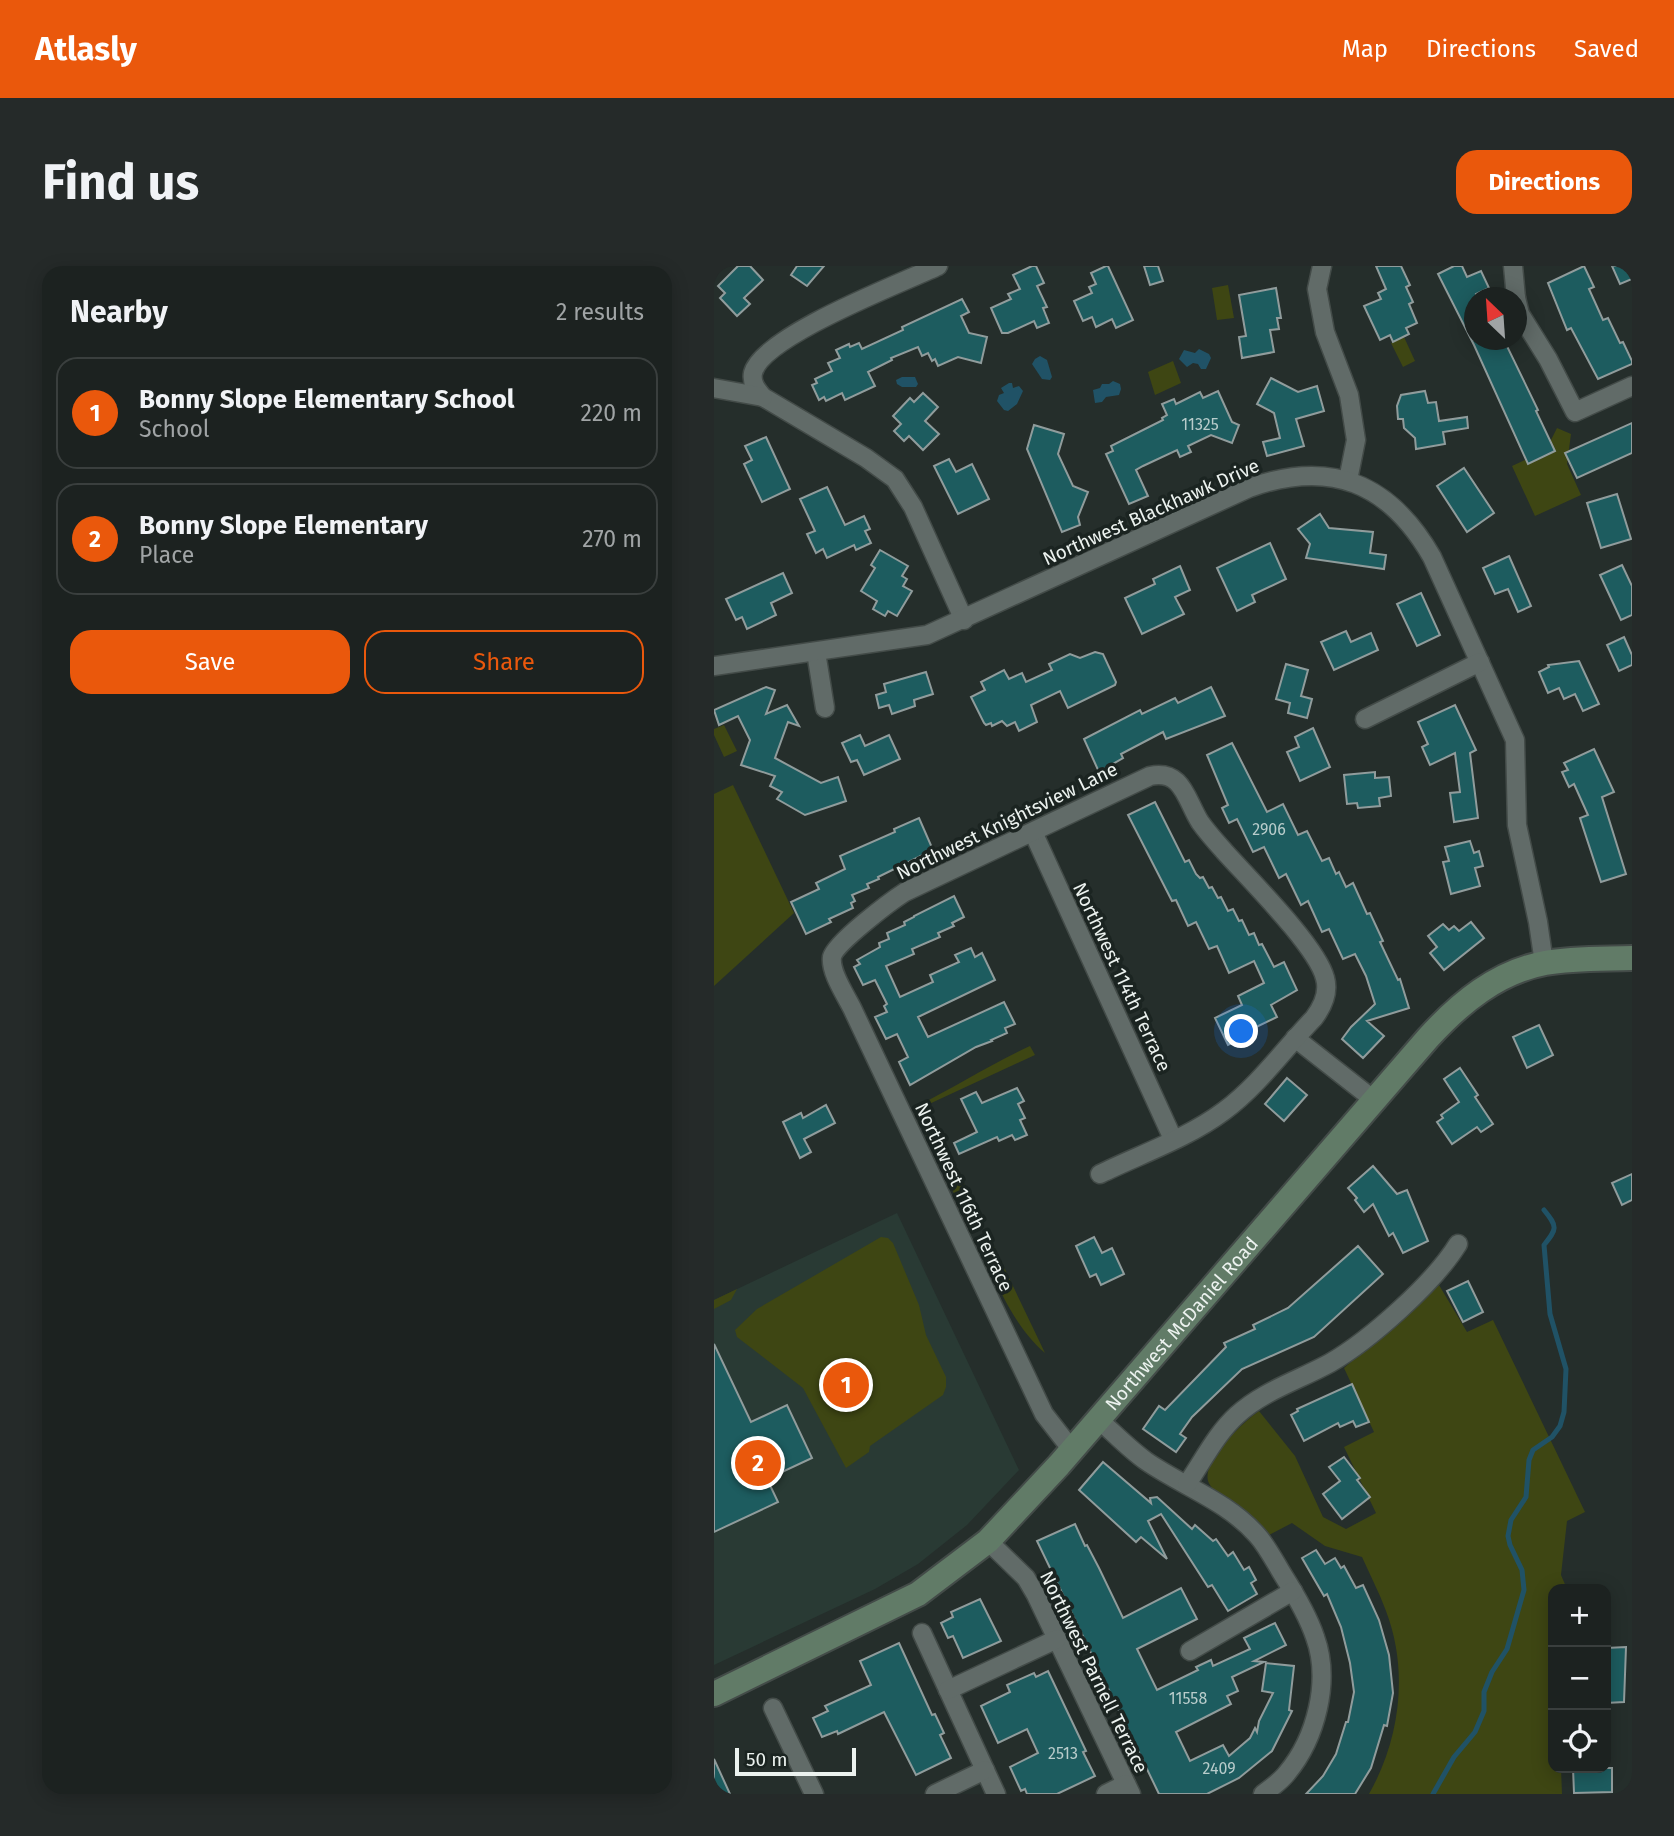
<!DOCTYPE html>
<meta charset="utf-8">
<style>
:root{--surface:#1c2220;--page:#252a29;--text:#f1f3f6;--muted:#a0a4a5;--line:#3a3f3e;--accent:#ea580c}
body{margin:0;font-family:"Fira Sans",sans-serif;background:var(--page);color:var(--text)}
.controls{position:absolute;right:21px;bottom:21px;display:grid;overflow:hidden;border-radius:14px;box-shadow:0 4px 18px #0003}
.controls button{width:63px;height:63px;display:grid;place-items:center;padding:0;border:0;border-bottom:2px solid var(--line);background:var(--surface);color:var(--text);font:35px sans-serif}
.compass{position:absolute;left:750px;top:21px;width:63px;height:63px;border-radius:50%;background:var(--surface);box-shadow:0 4px 18px #0003;rotate:335deg}
.scale{position:absolute;left:21px;bottom:18px;width:121px;box-sizing:border-box;padding-left:7px;border:4px solid #ecf2ef;border-top:0;font-size:19px;line-height:24px;white-space:nowrap;color:#ecf2ef;-webkit-text-stroke:5px #1b2421;paint-order:stroke}
.you{position:absolute;left:528px;top:766px;width:24px;height:24px;margin:-18px;border:5px solid #fff;border-radius:50%;background:#1a73e8;box-shadow:0 0 0 10px #1a73e833}
.badge{display:grid;place-items:center;width:46px;height:46px;border-radius:50%;background:var(--accent);color:#fff;font-size:23px;font-weight:700}
.pin{position:absolute;translate:-50% -50%;border:4px solid #fff;box-shadow:0 2px 7px #0006}
.list{margin:0;padding:0;list-style:none}
h2{display:flex;justify-content:space-between;align-items:center;height:91px;margin:0;padding:0 28px;font-size:30px}
h2 small{font-size:23px;font-weight:400;color:var(--muted)}
.list li{display:grid;grid-template-columns:46px 1fr auto;gap:21px;align-items:center;box-sizing:border-box;height:112px;margin:0 14px 14px;padding:0 14px;border:2px solid var(--line);border-radius:21px}
.list b{display:block;font-size:26px;white-space:nowrap}
.list p{margin:0;font-size:23px;white-space:nowrap;color:var(--muted)}
.list em{font-size:23px;font-style:normal;color:var(--muted)}
.actions{display:flex;gap:14px;padding:21px 28px}
.actions a{flex:1;padding:16px 0;border:2px solid var(--accent);border-radius:21px;text-align:center;font-size:24px;color:var(--accent)}
.actions .main{background:var(--accent);color:#fff}
.icon{flex:none;width:38px;height:38px;fill:none;stroke:currentColor;stroke-width:2;stroke-linecap:round;stroke-linejoin:round}
.map{position:relative;flex:none;width:918px;height:1528px;overflow:hidden;border-radius:21px}
header{display:flex;align-items:center;gap:42px;box-sizing:border-box;height:98px;padding:0 35px;background:var(--accent);color:#fff}
header strong{font-size:33px}
nav{display:flex;gap:38px;margin-inline-start:auto;font-size:24px}
.intro{display:flex;align-items:center;justify-content:space-between;box-sizing:border-box;height:168px;padding:0 42px}
h1{margin:0;font-size:49px}
.button{padding:18px 32px;border-radius:21px;background:var(--accent);color:#fff;font-size:24px;font-weight:700}
main{display:flex;gap:42px;padding:0 42px}
aside{flex:1;background:var(--surface);border-radius:21px;box-shadow:0 4px 18px #0003}
.map>svg:first-child{display:block}
</style>
<header>
<strong>Atlasly</strong>
<nav><a>Map</a><a>Directions</a><a>Saved</a></nav>
</header>
<div class="intro"><h1>Find us</h1><a class="button">Directions</a></div>
<main>
<aside>
<h2>Nearby<small>2 results</small></h2>
<ul class="list">
<li><span class="badge">1</span><div><b>Bonny Slope Elementary School</b><p>School</p></div><em>220 m</em></li>
<li><span class="badge">2</span><div><b>Bonny Slope Elementary</b><p>Place</p></div><em>270 m</em></li>
</ul>
<div class="actions"><a class="main">Save</a><a>Share</a></div>
</aside>
<div class="map">
<svg width="918" height="1528" viewBox="0 0 918 1528">
<rect width="100%" height="100%" fill="#252e2b"/>
<!-- built -->
<polygon fill="#293a34" points="183,947 305,1204 253,1259 204,1298 161,1323 0,1399 0,1034"/>
<!-- green -->
<g fill="#3e4613">
<polygon points="514,19 520,52 503,54 498,22"/>
<polygon points="690,71 701,95 689,101 677,77"/>
<polygon points="459,95 467,117 441,129 434,106"/>
<polygon points="843,162 857,168 853,198 867,229 821,250 798,200 832,184"/>
<polygon points="10,459 23,485 10,491 0,469 0,463"/>
<polygon points="19,519 80,647 0,720 0,528"/>
<path d="M316 780 321 789 213 839 262 943H251L244 936 199 842C240 822 275 799 316 780Z"/>
<path d="M275 970 331 1087C300 1060 286 1024 269 988L268 978Z"/>
<polygon points="167,971 174,972 179,977 205,1039 212,1069 232,1111 232,1121 229,1129 156,1180 155,1186 132,1202 89,1122 23,1071 21,1064 43,1043"/>
<path d="M725 1019 753 1066 779 1054 871 1246 853 1255 847 1309 853 1323H839V1502H847L848 1528H655C686 1473 695 1405 672 1345 665 1326 656 1309 648 1291L611 1280 578 1257 555 1269C545 1258 535 1247 523 1238 515 1232 501 1228 496 1219 482 1200 530 1155 545 1145L581 1190 609 1251 632 1263 662 1247 630 1181 660 1166 630 1102Z"/>
<polygon points="23,1023 17,1034 0,1043 0,1034"/>
</g>
<!-- water -->
<g fill="#205266">
<polygon points="485,83 495,88 497,92 492,103 487,103 484,98 479,97 473,101 465,93 470,84 481,87"/>
<polygon points="326,90 333,94 338,111 336,114 328,113 318,98 321,93"/>
<polygon points="188,111 201,111 204,118 202,121 188,121 183,118 182,114"/>
<polygon points="399,115 406,118 407,123 405,129 392,131 388,136 381,137 379,124 386,122 388,118 395,118"/>
<polygon points="295,117 298,117 299,122 305,120 309,125 303,138 294,145 290,144 283,135 285,129 290,127 287,122"/>
</g>
<g fill="none" stroke-linecap="round" stroke-linejoin="round">
<!-- stream -->
<path stroke="#205266" stroke-width="5" d="M719 1528 740 1491 761 1466 770 1445V1426L778 1406 793 1383 810 1324 808 1304 796 1279 794 1270 797 1254 812 1231 815 1194 819 1184 838 1171 846 1160 850 1146 852 1103 836 1048 830 979C843 963 844 961 830 944"/>
</g>
<!-- building -->
<g fill="#1d5c5f" stroke="#909c9c" stroke-width="2">
<polygon points="24,0 36,0 49,14 30,32 36,38 23,50 6,32 11,27 4,20"/>
<polygon points="83,0 110,0 93,20 77,9"/>
<polygon points="318,0 322,0 330,17 323,20 333,41 329,42 335,57 323,62 320,55 294,67 288,67 277,42 297,33 294,28 306,23 299,9"/>
<polygon points="392,0 394,0 419,54 402,62 398,53 382,61 378,51 369,55 360,35 378,27 375,21 382,18 377,7"/>
<polygon points="430,0 444,0 449,15 436,19"/>
<polygon points="662,0 687,0 696,19 692,21 699,36 695,38 703,57 692,62 695,68 679,76 676,69 666,74 650,40 667,33 664,27 672,23"/>
<polygon points="740,0 748,0 753,11 767,5 775,22 762,28 763,31 760,32 760,74 790,74 824,144 822,145 841,185 814,198 760,79 724,8"/>
<polygon points="870,0 880,21 875,23 889,54 894,52 906,77 909,76 918,95 918,98 884,113 857,62 853,64 834,17"/>
<polygon points="898,0 918,0 918,13 906,18"/>
<polygon points="562,22 567,52 563,52 565,63 556,64 560,86 528,92 525,71 532,70 525,29"/>
<polygon points="248,33 255,46 247,50 255,67 273,71 267,97 244,91 224,100 221,93 218,95 214,87 208,90 204,81 177,92 178,94 154,106 161,120 131,134 128,127 112,135 110,131 105,134 98,119 103,117 101,113 118,105 114,97 126,92 122,84 135,78 136,81 145,77 148,83 189,64 188,61"/>
<polygon points="557,112 584,126 603,120 610,145 582,153 590,180 553,190 549,176 566,172 560,147 543,138"/>
<polygon points="504,125 518,156 525,159 518,177 497,169 474,180 477,186 466,191 463,184 429,200 422,204 434,230 415,238 392,188 399,185 397,180 449,154 448,152 453,149 448,138 460,133 462,138 486,126 489,132"/>
<polygon points="711,125 714,137 722,136 725,155 753,151 754,162 729,166 731,178 702,183 701,172 690,162 689,153 684,153 683,140 687,129"/>
<polygon points="209,127 224,141 211,155 225,168 209,184 195,170 190,175 180,165 187,158 179,150 196,132 200,136"/>
<polygon points="918,157 918,187 863,212 851,187"/>
<polygon points="320,159 350,168 344,188 359,220 374,226 364,251 366,259 348,266 313,183"/>
<polygon points="52,171 76,223 48,236 30,198 38,194 31,180"/>
<polygon points="235,193 242,206 258,198 275,233 244,248 220,200"/>
<polygon points="750,202 780,247 753,266 723,220"/>
<polygon points="113,221 131,259 150,250 156,263 151,265 157,277 142,284 140,279 113,292 109,283 102,287 93,268 101,265 86,233"/>
<polygon points="903,228 917,273 887,282 873,237"/>
<polygon points="606,248 615,262 659,266 656,287 672,289 670,303 592,292 596,278 584,263"/>
<polygon points="556,277 572,313 538,329 541,336 523,345 503,302"/>
<polygon points="166,284 194,300 188,310 193,313 189,320 198,325 183,350 174,345 171,350 159,343 163,335 147,325 161,302 157,299"/>
<polygon points="795,290 817,340 804,346 794,323 781,328 769,302"/>
<polygon points="908,299 918,320 918,349 907,354 886,309"/>
<polygon points="466,300 476,324 461,331 470,348 428,368 411,332 441,318 439,313"/>
<polygon points="69,307 78,327 57,337 62,349 33,363 28,351 22,354 12,333"/>
<polygon points="707,327 726,369 703,380 683,338"/>
<polygon points="632,365 637,376 657,367 664,384 620,404 607,376"/>
<polygon points="910,371 918,389 918,399 905,405 893,379"/>
<polygon points="381,386 389,388 402,416 401,419 354,442 346,425 317,439 323,456 305,465 301,456 293,460 288,455 278,460 277,457 272,459 270,457 257,431 271,424 267,416 290,404 295,413 308,407 312,416 338,404 335,398 356,388 366,392"/>
<polygon points="865,395 885,438 869,445 861,428 850,433 845,422 834,427 825,406 835,401 834,399"/>
<polygon points="572,398 594,404 587,430 598,433 593,452 574,447 576,437 562,433"/>
<polygon points="212,406 219,428 200,434 201,440 178,448 175,439 165,442 162,429 172,426 170,418"/>
<polygon points="52,421 61,424 52,448 73,439 85,460 74,456 61,492 107,517 124,511 132,535 91,549 63,533 68,526 56,520 61,510 27,499 36,474 24,450 5,459 0,444"/>
<polygon points="497,421 511,450 452,473 449,466 407,488 409,492 385,506 370,473 426,444 428,448 461,432 464,437"/>
<polygon points="741,439 762,484 756,487 764,552 740,556 736,527 746,526 741,487 716,499 708,481 714,478 704,456"/>
<polygon points="599,462 616,501 586,515 573,486 585,481 581,471"/>
<polygon points="146,469 151,480 175,469 186,493 150,509 143,494 137,496 128,477"/>
<polygon points="518,477 553,546 569,538 584,569 593,565 608,595 615,592 622,608 625,606 632,621 639,617 653,648 656,647 669,675 666,676 684,714 686,713 695,742 653,755 670,770 649,792 628,773 637,761 661,738 652,710 641,688 629,693 615,663 608,666 594,635 587,639 572,608 565,612 550,581 539,586 523,553 515,557 508,542 514,539 493,489"/>
<polygon points="880,483 900,526 888,531 912,608 887,616 866,552 874,549 860,518 855,521 848,506 854,504 850,497"/>
<polygon points="661,506 661,512 675,511 677,530 665,532 666,540 644,542 643,537 633,538 630,509"/>
<polygon points="441,536 471,596 475,594 482,608 486,612 489,611 495,622 498,621 504,632 507,631 514,645 519,643 525,655 528,654 535,669 540,667 545,679 548,678 560,701 570,696 583,724 557,739 563,751 536,764 538,767 514,779 501,752 528,739 524,730 550,717 540,695 515,707 503,680 495,683 482,656 474,660 462,634 458,635 414,549"/>
<polygon points="205,552 219,584 164,611 165,613 153,618 155,622 138,629 141,635 137,637 139,642 115,653 117,656 92,668 77,636 105,623 102,617 131,603 126,590 181,566 180,563"/>
<polygon points="756,575 760,587 765,585 769,600 761,602 766,620 737,628 729,596 735,595 731,581"/>
<polygon points="240,630 250,651 238,657 240,660 224,667 226,671 198,683 200,688 172,700 186,731 219,716 216,709 245,696 241,689 257,682 261,691 268,687 281,714 204,751 214,771 290,736 301,758 291,762 293,767 277,774 278,775 262,781 196,819 185,796 194,791 183,768 172,773 161,751 173,746 170,740 173,738 161,714 149,719 140,701 146,698 143,694 166,681 165,677 175,673 173,667 191,659 190,656 200,651 200,650"/>
<polygon points="757,656 770,672 730,704 716,687 723,681 714,670 729,658 735,664 740,660 745,665"/>
<polygon points="825,759 839,789 813,802 799,771"/>
<polygon points="746,802 764,829 761,831 779,858 767,866 763,861 738,878 723,856 729,852 727,849 745,836 730,813"/>
<polygon points="573,812 593,829 570,855 551,838"/>
<polygon points="303,822 310,835 304,838 311,852 306,854 313,869 301,874 298,869 285,875 283,871 245,888 240,877 263,866 247,833 262,826 268,837"/>
<polygon points="112,839 121,857 90,873 97,886 86,892 69,856 87,847 89,852"/>
<polygon points="659,900 683,928 693,924 714,975 689,987 679,967 675,970 659,938 650,946 641,934 643,932 634,922"/>
<polygon points="918,908 918,934 908,939 898,917"/>
<polygon points="380,971 388,987 398,982 410,1008 387,1019 382,1008 376,1011 362,980"/>
<polygon points="644,980 669,1008 600,1071 528,1103 478,1151 466,1168 472,1172 462,1186 429,1163 445,1140 451,1144 512,1081 510,1077 541,1063 539,1059 574,1042"/>
<polygon points="754,1015 769,1046 749,1056 733,1025"/>
<polygon points="0,1078 37,1156 73,1139 98,1192 53,1213 64,1236 0,1266"/>
<polygon points="638,1118 655,1156 642,1161 639,1155 626,1161 624,1157 590,1175 577,1149 584,1145 583,1143"/>
<polygon points="630,1191 646,1212 643,1214 656,1231 628,1253 609,1228 626,1215 615,1201"/>
<polygon points="389,1196 437,1237 436,1232 443,1231 478,1263 481,1259 499,1275 502,1273 514,1290 519,1286 530,1304 535,1301 542,1314 537,1317 543,1328 514,1345 498,1319 494,1321 447,1248 434,1255 453,1293 427,1271 422,1276 365,1224"/>
<polygon points="361,1258 371,1280 373,1279 385,1302 409,1352 467,1322 483,1353 423,1383 443,1424 484,1404 482,1401 497,1394 499,1400 536,1383 530,1372 561,1357 572,1379 540,1395 550,1396 518,1411 524,1425 513,1430 517,1438 462,1466 476,1495 509,1479 515,1490 536,1472 541,1462 543,1466 545,1455 559,1427 548,1425 552,1397 580,1400 575,1444 578,1445 558,1485 525,1512 493,1528 445,1528 323,1275"/>
<polygon points="602,1284 611,1298 621,1292 627,1302 630,1300 642,1322 649,1319 665,1354 675,1389 679,1427 673,1460 670,1459 657,1502 641,1528 592,1528 609,1510 622,1488 632,1456 634,1456 640,1426 636,1397 627,1361 613,1328 610,1330 588,1292"/>
<polygon points="266,1333 287,1375 249,1392 239,1370 234,1372 227,1357 239,1351 237,1346"/>
<polygon points="185,1377 218,1449 221,1448 230,1467 226,1469 237,1492 202,1509 170,1446 124,1468 123,1465 108,1471 99,1452 114,1445 111,1440 157,1419 146,1395"/>
<polygon points="912,1381 910,1436 892,1437 892,1382"/>
<polygon points="334,1405 372,1485 369,1486 381,1510 343,1528 313,1528 311,1523 307,1525 296,1501 324,1487 313,1463 284,1477 267,1440 296,1426 293,1419 320,1407 322,1411"/>
<polygon points="0,1493 16,1528 0,1528"/>
<polygon points="859,1502 898,1502 898,1526 860,1527"/>
</g>
<g fill="none" stroke-linecap="round" stroke-linejoin="round">
<defs>
<g id="street">
<path d="M224 0C188 17 48 70 39 107 37 117 43 124 49 131L152 192 181 213 199 241 250 354"/>
<polyline points="608,0 603,23 611,66 635,129 642,174 634,214"/>
<polyline points="799,0 802,32"/>
<polyline points="802,32 806,48 834,93 861,146 918,120"/>
<polyline points="0,122 49,131"/>
<polyline points="102,386 111,442"/>
<path d="M0 400 213 369 535 222C616 193 675 216 718 291L801 474 803 559 824 656 830 697"/>
<polyline points="651,453 766,396"/>
<polyline points="319,566 459,873"/>
<polyline points="581,772 660,834"/>
<path d="M384 1153C400 1167 415 1183 432 1195 468 1220 513 1235 543 1269 553 1280 561 1296 569 1309 581 1328 594 1350 601 1371 617 1415 602 1472 573 1507 567 1515 557 1522 549 1528"/>
<path d="M358 1184 330 1148 138 742C131 728 116 706 118 691 121 677 177 635 191 626L436 510C469 503 472 534 486 556 493 566 502 576 510 585 534 612 603 680 611 712 615 726 609 740 600 752 571 782 544 820 510 845 474 872 427 888 386 908"/>
<path d="M473 1218C489 1195 502 1168 523 1149 549 1125 585 1114 616 1097 656 1074 720 1017 744 978"/>
<polyline points="274,1275 312,1312 322,1329 417,1528"/>
<polyline points="208,1367 282,1528"/>
<polyline points="476,1385 579,1325"/>
<polyline points="234,1424 343,1373"/>
<polyline points="59,1442 100,1528"/>
<polyline points="221,1528 271,1504"/>
<polyline points="392,1528 412,1518"/>
</g>
<g id="secondary">
<path id="s1" d="M0 1428 204 1328 274 1275 345 1199 714 772C746 737 783 706 831 697 859 692 889 693 918 692"/>
</g>
</defs>
<!-- street casing -->
<use href="#street" stroke="#434b48" stroke-width="21"/>
<!-- secondary casing -->
<use href="#secondary" stroke="#434b48" stroke-width="28"/>
<!-- street -->
<use href="#street" stroke="#616b68" stroke-width="18"/>
<!-- secondary -->
<use href="#secondary" stroke="#617b67" stroke-width="24"/>
</g>
<g text-anchor="middle" dominant-baseline="central" stroke-width="7" stroke-linejoin="round" paint-order="stroke">
<!-- number labels -->
<g font-size="16" fill="#b8cccb">
<text x="486" y="158">11325</text>
<text x="555" y="563">2906</text>
<text x="474" y="1432">11558</text>
<text x="349" y="1487">2513</text>
<text x="505" y="1502">2409</text>
</g>
<!-- street labels -->
<g font-size="19" fill="#ecf2ef" stroke="#1b2421">
<text transform="translate(437 246) rotate(-24)">Northwest Blackhawk Drive</text>
<text transform="translate(293 555) rotate(-26)">Northwest Knightsview Lane</text>
<text transform="translate(408 711) rotate(65)">Northwest 114th Terrace</text>
<text transform="translate(250 931) rotate(65)">Northwest 116th Terrace</text>
<text stroke="none"><textPath href="#s1" startOffset="606">Northwest McDaniel Road</textPath></text>
<text transform="translate(380 1406) rotate(64)">Northwest Parnell Terrace</text>
</g>
</g>
</svg>
<div class="controls">
<button>+</button>
<button>−</button>
<button><svg class="icon" aria-label="locate" viewBox="0 0 24 24"><circle cx="12" cy="12" r="6"/><path d="M12 2v4M12 18v4M2 12h4M18 12h4"/></svg></button>
</div>
<svg class="compass" viewBox="-18 -18 36 36"><path d="M0-13l5 13h-10z" fill="#e53935"/><path d="M0 13l5-13h-10z" fill="#a0a4a5"/></svg>
<div class="scale">50 m</div>
<div class="you"></div>
<div class="pin badge" style="left:132px;top:1119px">1</div>
<div class="pin badge" style="left:44px;top:1197px">2</div>
</div>
</main>
